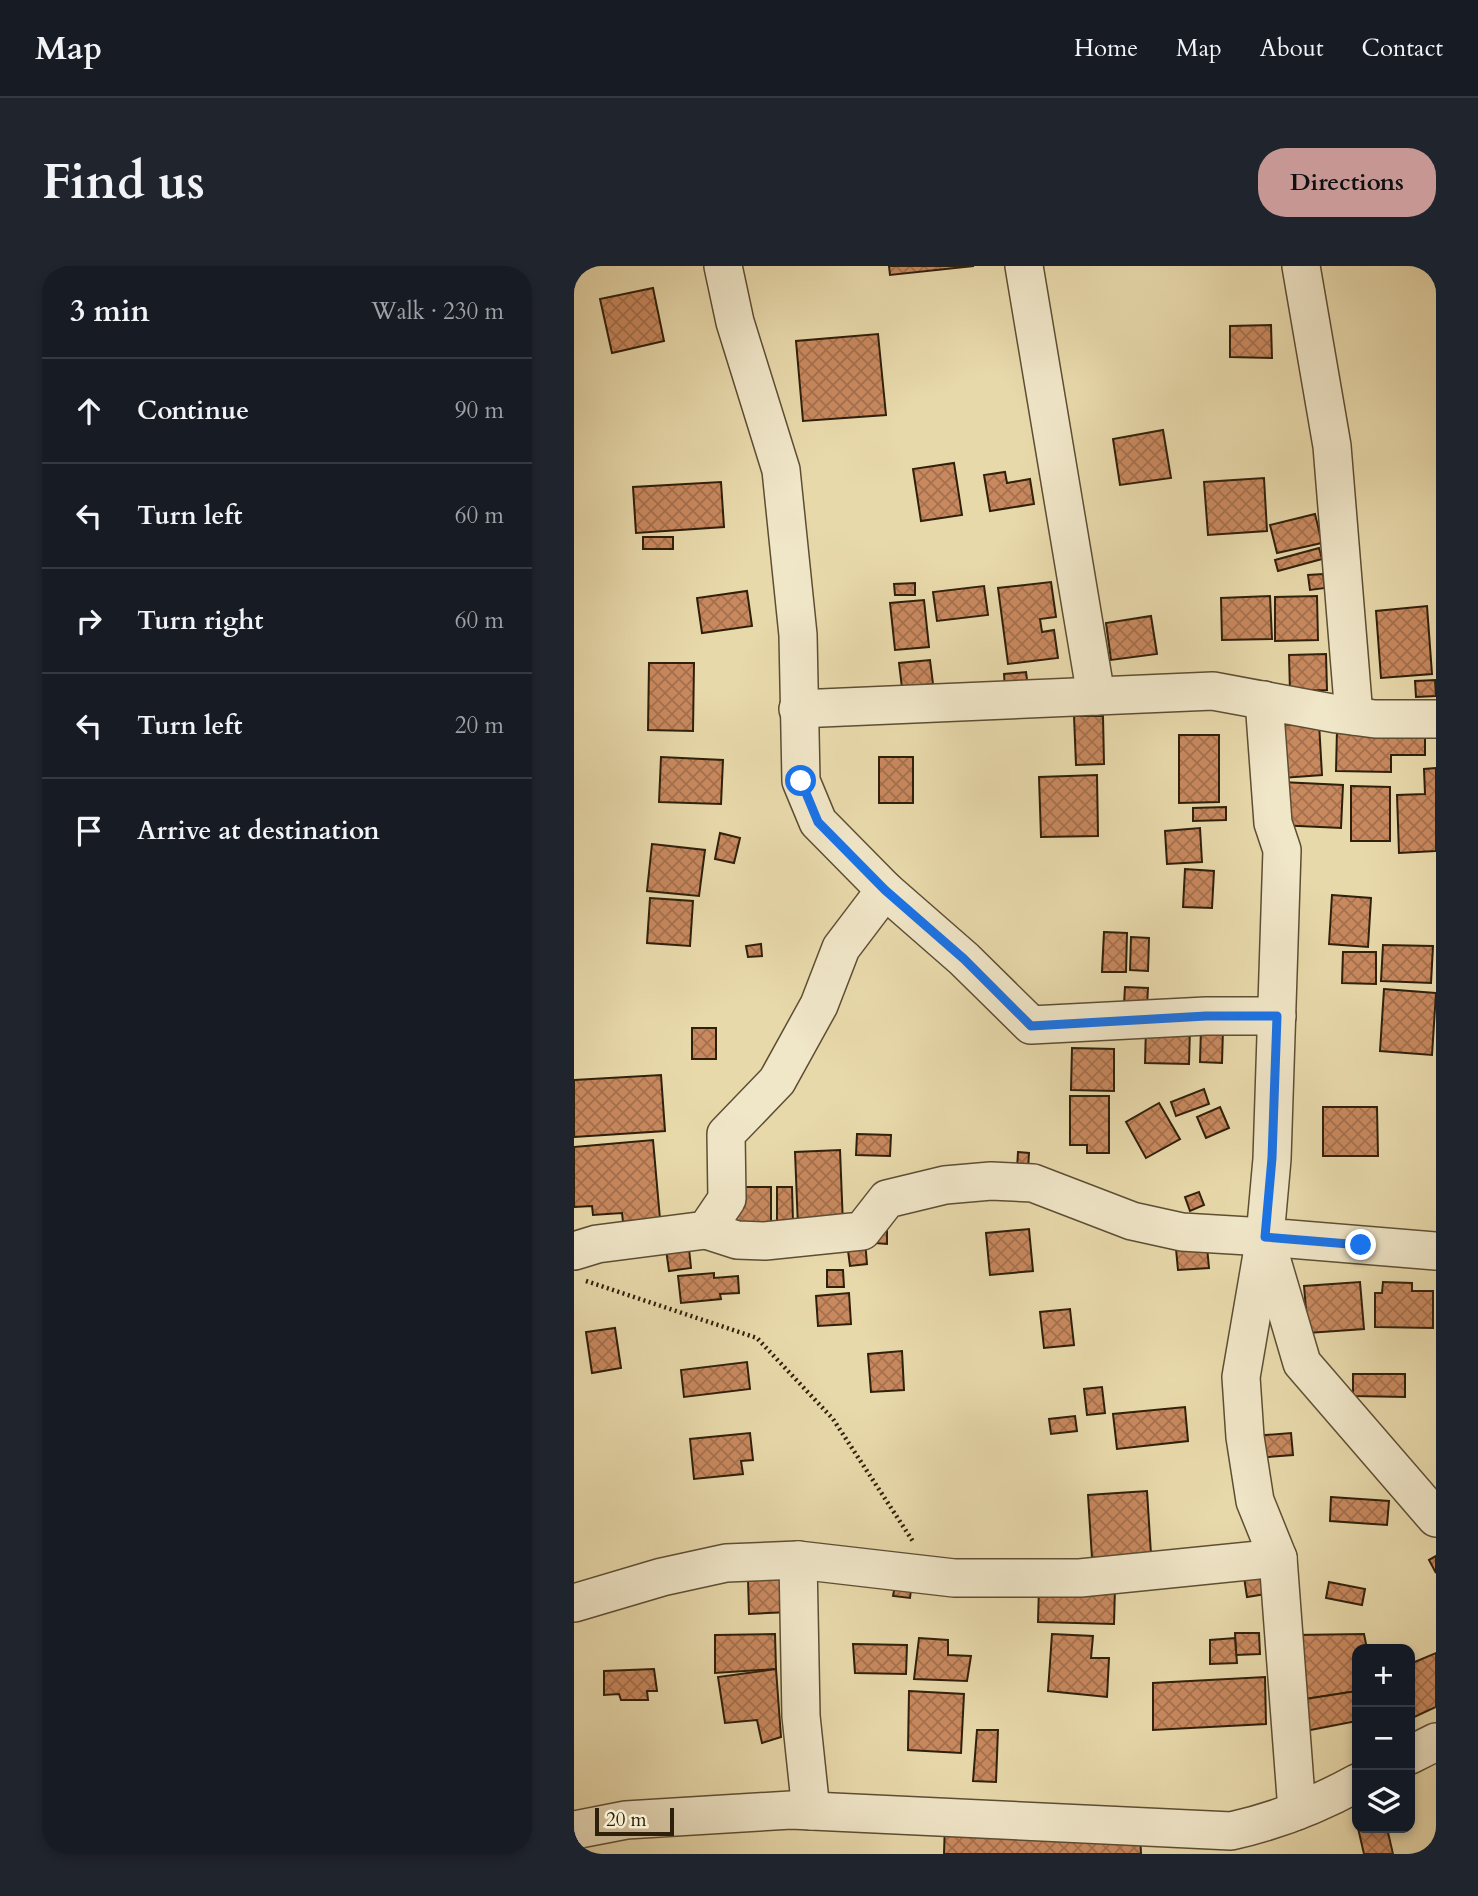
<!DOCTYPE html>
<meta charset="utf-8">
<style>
:root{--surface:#171b24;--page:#20242c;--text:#f1f3f6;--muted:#9ea1a6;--line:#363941;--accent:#c59692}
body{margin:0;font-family:Cardo,serif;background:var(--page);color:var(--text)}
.controls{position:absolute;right:21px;bottom:21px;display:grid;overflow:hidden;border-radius:14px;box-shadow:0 4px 10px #0003}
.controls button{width:63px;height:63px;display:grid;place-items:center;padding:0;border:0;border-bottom:2px solid var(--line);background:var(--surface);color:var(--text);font:35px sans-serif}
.scale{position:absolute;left:21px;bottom:18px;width:79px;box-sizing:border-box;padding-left:7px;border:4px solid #2f200b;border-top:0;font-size:19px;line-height:24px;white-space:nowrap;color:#2f200b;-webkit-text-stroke:5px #f0e6c8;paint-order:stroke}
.stop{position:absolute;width:21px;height:21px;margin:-16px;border:5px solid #1a73e8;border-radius:50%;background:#fff}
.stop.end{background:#1a73e8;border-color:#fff;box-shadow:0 2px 7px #0008}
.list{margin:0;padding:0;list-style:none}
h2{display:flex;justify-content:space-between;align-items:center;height:91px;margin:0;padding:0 28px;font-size:30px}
h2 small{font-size:23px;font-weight:400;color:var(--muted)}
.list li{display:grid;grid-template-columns:46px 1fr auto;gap:21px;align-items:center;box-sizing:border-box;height:105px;padding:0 28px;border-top:2px solid var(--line)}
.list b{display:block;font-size:26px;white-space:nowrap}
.list em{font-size:23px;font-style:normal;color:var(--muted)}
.icon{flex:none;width:38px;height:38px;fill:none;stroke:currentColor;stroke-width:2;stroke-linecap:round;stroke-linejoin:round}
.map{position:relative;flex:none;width:862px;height:1588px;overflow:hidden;border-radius:28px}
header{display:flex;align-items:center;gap:42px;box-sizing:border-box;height:98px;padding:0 35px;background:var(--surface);border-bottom:2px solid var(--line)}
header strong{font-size:33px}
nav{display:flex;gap:38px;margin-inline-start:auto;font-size:24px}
.intro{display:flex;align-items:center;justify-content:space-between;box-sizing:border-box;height:168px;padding:0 42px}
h1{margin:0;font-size:49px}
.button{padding:18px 32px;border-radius:28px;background:var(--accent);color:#111;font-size:24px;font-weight:700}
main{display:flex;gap:42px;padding:0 42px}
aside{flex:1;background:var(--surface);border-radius:28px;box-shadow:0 4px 10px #0003}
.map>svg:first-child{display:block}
</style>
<header>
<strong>Map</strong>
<nav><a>Home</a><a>Map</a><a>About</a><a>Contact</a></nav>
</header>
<div class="intro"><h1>Find us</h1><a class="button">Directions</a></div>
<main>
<aside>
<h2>3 min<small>Walk · 230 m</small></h2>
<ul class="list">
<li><svg class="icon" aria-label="ahead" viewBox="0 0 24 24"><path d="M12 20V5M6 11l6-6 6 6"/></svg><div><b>Continue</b></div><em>90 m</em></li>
<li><svg class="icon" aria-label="left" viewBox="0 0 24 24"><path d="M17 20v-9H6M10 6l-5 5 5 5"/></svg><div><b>Turn left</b></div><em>60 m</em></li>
<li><svg class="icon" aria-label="right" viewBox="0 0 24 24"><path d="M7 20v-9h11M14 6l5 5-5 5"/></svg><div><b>Turn right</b></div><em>60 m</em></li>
<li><svg class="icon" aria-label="left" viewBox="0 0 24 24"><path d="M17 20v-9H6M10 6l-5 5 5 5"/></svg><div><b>Turn left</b></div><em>20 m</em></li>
<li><svg class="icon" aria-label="arrive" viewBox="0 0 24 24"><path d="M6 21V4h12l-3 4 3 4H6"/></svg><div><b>Arrive at destination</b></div></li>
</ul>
</aside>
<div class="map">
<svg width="862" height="1588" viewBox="0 0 862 1588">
<defs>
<pattern id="building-cross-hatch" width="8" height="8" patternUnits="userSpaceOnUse" patternTransform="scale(1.75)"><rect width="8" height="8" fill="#c9895f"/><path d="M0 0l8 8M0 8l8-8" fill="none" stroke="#a4704d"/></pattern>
</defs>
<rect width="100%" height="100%" fill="#e8d9ab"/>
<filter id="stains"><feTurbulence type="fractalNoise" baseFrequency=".00286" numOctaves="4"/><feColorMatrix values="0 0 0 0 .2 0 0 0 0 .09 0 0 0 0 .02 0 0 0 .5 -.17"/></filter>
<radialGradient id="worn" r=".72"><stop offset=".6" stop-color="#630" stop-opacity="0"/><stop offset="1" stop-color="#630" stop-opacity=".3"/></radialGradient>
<!-- building -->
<g fill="url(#building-cross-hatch)" stroke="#2f200b" stroke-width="2">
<polygon points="315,0 400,0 316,9"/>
<polygon points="79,22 90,75 38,87 26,33"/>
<polygon points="697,59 698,92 656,91 656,60"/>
<polygon points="304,68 312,149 229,155 222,75"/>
<polygon points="589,164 597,212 546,219 539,173"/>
<polygon points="380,197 388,249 347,255 339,203"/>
<polygon points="431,206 433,217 456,213 460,238 416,245 410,209"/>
<polygon points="690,212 693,265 634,269 630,216"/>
<polygon points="147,216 150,261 62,267 59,221"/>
<polygon points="741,248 748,277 703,287 696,259"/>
<rect x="69" y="271" width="30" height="12"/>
<polygon points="745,282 748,293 704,305 701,294"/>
<polygon points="749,308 751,322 736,324 734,309"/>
<polygon points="477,316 482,351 466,353 468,366 480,364 484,392 434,398 424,322"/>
<polygon points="341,317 341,329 321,329 320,318"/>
<polygon points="410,320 414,349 363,355 359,326"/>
<polygon points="173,325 178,360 128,367 123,332"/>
<polygon points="696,330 698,373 648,374 647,332"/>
<polygon points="743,330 744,374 701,375 701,331"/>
<polygon points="350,334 355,381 321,384 316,337"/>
<polygon points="853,340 858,408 807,412 802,345"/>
<polygon points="577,350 583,388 537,394 532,357"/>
<polygon points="752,388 753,424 716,425 715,389"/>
<polygon points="356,394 359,418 328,422 325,397"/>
<polygon points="75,397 120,397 119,465 74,464"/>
<polygon points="452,406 454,421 431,423 430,408"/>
<polygon points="861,414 862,430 842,431 841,415"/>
<polygon points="500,450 529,450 530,498 502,499"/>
<polygon points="745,457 748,509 708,512 705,459"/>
<polygon points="763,463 851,465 851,489 817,489 817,506 762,505"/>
<polygon points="605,469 645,469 645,536 605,537"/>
<polygon points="87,491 149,494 147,538 85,536"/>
<rect x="305" y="491" width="34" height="46"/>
<polygon points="862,502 862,585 825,587 823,529 851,528 850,503"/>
<polygon points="523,509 524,570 467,571 465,511"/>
<polygon points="707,516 769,519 767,562 704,559"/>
<polygon points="777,520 816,521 816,575 777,575"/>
<polygon points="652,541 652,554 619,555 619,542"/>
<polygon points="626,562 628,596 593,598 591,565"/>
<polygon points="146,567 166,572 160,597 141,593"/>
<polygon points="78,578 131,584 125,630 73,625"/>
<polygon points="611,603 640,605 638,642 609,641"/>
<polygon points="758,629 797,632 794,681 755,678"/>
<polygon points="76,632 119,635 116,680 73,677"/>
<polygon points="530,666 553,667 552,706 528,706"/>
<polygon points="557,671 575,672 574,705 556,704"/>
<polygon points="187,678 188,690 174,691 172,680"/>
<polygon points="809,679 859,680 857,717 807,715"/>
<polygon points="769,686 802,686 802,718 768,717"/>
<polygon points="551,721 574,722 573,740 550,738"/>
<polygon points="810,723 862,727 858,789 806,785"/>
<polygon points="572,761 616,762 615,798 571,797"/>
<rect x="118" y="762" width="24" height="31"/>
<polygon points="627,762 649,763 648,797 626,796"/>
<polygon points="498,782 540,783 540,825 497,824"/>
<polygon points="87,809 91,865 0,871 0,814"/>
<polygon points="630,823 635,838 602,850 597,836"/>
<polygon points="496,830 535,830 535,887 513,887 513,879 496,879"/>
<polygon points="585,837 606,873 572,892 552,856"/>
<polygon points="646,841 655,862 632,872 623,851"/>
<polygon points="749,841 803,841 804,890 749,890"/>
<polygon points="283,868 317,869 316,890 282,889"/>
<polygon points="79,874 86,953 49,956 48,947 19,949 18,940 0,941 0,881"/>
<polygon points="266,884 269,959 224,961 221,886"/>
<polygon points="444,886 455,887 454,904 443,903"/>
<polygon points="160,921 197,921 197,963 161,963"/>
<polygon points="203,921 218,921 219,955 203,955"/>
<polygon points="625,926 630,939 616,945 611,931"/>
<polygon points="313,962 313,978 299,977"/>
<polygon points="455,963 459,1005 416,1009 412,967"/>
<polygon points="114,973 117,1002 95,1005 91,976"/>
<polygon points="291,975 293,998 276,1000 273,977"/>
<polygon points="633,981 635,1002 604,1004 602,983"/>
<polygon points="253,1004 269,1004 270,1021 253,1021"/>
<polygon points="140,1007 140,1012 164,1010 165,1027 146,1028 147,1033 107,1037 104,1010"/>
<polygon points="786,1016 790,1063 734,1067 730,1020"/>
<polygon points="809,1016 838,1017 838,1025 859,1025 859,1062 801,1061 801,1027 808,1027"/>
<polygon points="275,1027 277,1058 244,1060 242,1030"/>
<polygon points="496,1043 500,1079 470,1082 466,1046"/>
<polygon points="41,1062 47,1102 18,1107 12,1066"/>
<polygon points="328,1085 330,1124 297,1126 294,1088"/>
<polygon points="173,1096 176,1123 110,1131 107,1104"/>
<polygon points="779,1108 831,1108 831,1131 779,1130"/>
<polygon points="528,1121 531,1147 513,1149 510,1123"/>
<polygon points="611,1141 614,1175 543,1183 539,1148"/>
<polygon points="501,1150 503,1165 477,1168 475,1153"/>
<polygon points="176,1167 179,1194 167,1195 169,1208 120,1213 116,1173"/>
<polygon points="717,1167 719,1189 681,1192 679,1170"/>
<polygon points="573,1225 577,1288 518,1292 514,1229"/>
<polygon points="757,1231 815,1235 813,1259 756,1255"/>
<polygon points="862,1290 862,1307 855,1294"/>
<polygon points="695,1307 698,1327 673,1331 670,1311"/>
<polygon points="214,1312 216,1346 175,1348 174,1314"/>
<polygon points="322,1314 338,1316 336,1332 319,1330"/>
<polygon points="755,1316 791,1323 788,1339 752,1332"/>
<polygon points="465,1320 541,1321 540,1358 464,1356"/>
<polygon points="661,1367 685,1367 686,1388 662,1389"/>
<polygon points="201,1368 202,1403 141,1407 141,1369"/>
<polygon points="478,1368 519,1370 517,1392 535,1392 533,1431 474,1425"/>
<polygon points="790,1368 793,1383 783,1383 783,1425 725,1434 720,1369"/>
<polygon points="345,1372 374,1374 374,1389 397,1390 393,1415 340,1413"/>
<polygon points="661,1372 663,1397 636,1398 636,1374"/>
<polygon points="279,1378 333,1379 332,1408 281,1407"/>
<polygon points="862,1387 862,1441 836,1453 836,1398"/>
<polygon points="80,1403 83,1425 73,1425 74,1434 47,1434 45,1428 30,1429 30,1405"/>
<polygon points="202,1403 207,1471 188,1477 183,1454 151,1457 144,1411"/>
<polygon points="691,1411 692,1458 579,1464 579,1417"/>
<polygon points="335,1425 390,1428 387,1487 334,1484"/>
<polygon points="783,1425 783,1455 731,1465 725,1434"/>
<polygon points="403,1464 424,1464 422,1516 399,1515"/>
<polygon points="371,1557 566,1566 567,1588 370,1588"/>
<polygon points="784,1562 813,1562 819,1588 790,1588"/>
</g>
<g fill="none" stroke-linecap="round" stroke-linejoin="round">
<defs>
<g id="minor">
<polyline points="149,0 161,56 207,204 224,369 227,515 244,556 311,624 390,693 457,759 632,750 703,750"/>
<polyline points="450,0 522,430"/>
<polyline points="727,0 758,180 780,450"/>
<polyline points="690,434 699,557 708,584 698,893 691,971 862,985"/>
<polyline points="224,443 639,425 763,448 801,453 862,453"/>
<polyline points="132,964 163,974 191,975 288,965 313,933 371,919 417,915 459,917 558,955 608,966 691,971"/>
<polyline points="691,971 667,1111 671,1171 681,1235 704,1292 723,1545"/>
<polyline points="693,978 728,1097 862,1252"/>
<polyline points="0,985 23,978 132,964 153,933 152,868 203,815 245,739 267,682 311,624"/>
<polyline points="224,1294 227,1450 237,1545"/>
<polyline points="0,1337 88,1311 152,1297 224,1294 380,1312 506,1312 704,1292"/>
<polyline points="836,1489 862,1476"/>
<path d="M0 1564 52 1554 217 1544 657 1565C702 1555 743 1539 783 1517"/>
</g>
</defs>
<!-- minor casing -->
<use href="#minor" stroke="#5d4e33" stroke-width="40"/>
<!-- path -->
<polyline stroke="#2f200b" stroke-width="4.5" stroke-dasharray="2 3.5" stroke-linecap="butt" points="12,1015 183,1072 259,1153 340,1277"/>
<!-- minor -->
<use href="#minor" stroke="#f0e6c8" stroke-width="37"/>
</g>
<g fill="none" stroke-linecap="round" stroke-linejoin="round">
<!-- route -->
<polyline stroke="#1a73e8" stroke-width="9" points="227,515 244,556 311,624 390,693 457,760 632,750 703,750 698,892 691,971 787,979"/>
</g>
<rect width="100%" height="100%" filter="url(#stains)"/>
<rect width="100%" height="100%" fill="url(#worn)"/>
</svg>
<div class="controls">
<button>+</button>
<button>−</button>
<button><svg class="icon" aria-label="layers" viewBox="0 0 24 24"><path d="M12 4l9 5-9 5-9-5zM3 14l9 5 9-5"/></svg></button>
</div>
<div class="scale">20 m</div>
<div class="stop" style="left:227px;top:515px"></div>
<div class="stop end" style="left:787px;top:979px"></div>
</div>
</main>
